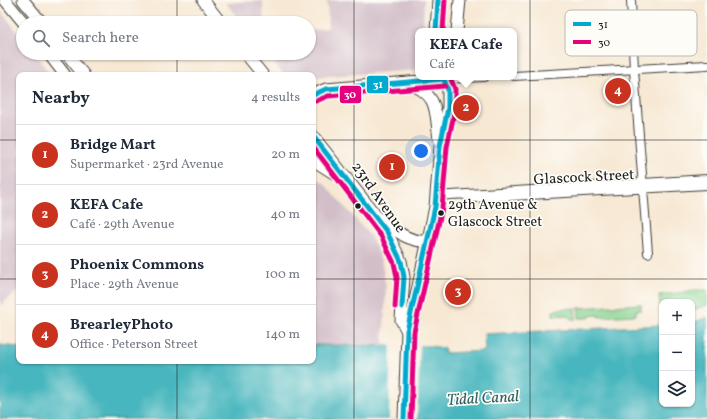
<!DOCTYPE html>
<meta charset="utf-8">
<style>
:root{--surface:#fff;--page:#f2f2f3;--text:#1f2937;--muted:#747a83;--line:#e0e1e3;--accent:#c8321e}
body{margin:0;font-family:Vollkorn,serif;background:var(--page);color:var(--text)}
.controls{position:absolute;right:12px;bottom:12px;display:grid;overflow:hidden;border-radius:8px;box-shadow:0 1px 3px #0004}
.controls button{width:36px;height:36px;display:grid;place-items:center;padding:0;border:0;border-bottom:1px solid var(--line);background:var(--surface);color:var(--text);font:20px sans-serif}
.you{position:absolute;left:421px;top:151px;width:14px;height:14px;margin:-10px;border:3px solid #fff;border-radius:50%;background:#1a73e8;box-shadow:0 0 0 6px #1a73e833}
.badge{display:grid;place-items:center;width:26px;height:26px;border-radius:50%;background:var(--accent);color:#fff;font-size:13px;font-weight:700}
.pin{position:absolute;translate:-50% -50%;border:2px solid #fff;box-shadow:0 1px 4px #0006}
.popup{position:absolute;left:415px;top:28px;width:102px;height:52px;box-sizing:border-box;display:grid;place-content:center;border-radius:8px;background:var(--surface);filter:drop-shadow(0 1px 3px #0005);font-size:13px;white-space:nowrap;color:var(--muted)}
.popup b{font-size:15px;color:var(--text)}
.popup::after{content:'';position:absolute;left:50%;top:100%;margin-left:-8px;border:8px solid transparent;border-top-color:var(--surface)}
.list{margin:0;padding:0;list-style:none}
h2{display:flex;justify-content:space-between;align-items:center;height:52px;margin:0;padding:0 16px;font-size:17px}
h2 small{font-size:13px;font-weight:400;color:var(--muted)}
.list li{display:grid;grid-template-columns:26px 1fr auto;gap:12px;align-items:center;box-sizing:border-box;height:60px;padding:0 16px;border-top:1px solid var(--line)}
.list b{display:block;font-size:15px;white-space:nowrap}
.list p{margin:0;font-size:13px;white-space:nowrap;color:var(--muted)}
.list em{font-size:13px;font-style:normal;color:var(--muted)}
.icon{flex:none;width:22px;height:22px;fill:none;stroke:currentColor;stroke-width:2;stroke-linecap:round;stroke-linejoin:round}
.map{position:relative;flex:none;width:707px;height:419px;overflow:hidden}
.search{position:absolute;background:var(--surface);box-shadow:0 1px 3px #0004;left:16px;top:16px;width:300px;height:44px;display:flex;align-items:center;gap:10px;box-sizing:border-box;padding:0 14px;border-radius:22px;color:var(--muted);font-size:15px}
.panel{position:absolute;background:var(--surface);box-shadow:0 1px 3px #0004;left:16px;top:72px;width:300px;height:292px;border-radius:8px}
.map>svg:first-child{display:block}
</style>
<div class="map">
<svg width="707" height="419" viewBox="0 0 707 419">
<rect width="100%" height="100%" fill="#fdfcf7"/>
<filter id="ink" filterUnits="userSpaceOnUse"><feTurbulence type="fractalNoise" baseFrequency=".025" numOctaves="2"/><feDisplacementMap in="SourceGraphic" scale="8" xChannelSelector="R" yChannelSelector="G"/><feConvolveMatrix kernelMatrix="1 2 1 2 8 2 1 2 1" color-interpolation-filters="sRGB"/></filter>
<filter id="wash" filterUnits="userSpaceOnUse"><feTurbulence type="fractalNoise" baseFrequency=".012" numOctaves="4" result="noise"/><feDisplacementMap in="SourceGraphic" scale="16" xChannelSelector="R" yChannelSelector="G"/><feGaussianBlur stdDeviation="0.9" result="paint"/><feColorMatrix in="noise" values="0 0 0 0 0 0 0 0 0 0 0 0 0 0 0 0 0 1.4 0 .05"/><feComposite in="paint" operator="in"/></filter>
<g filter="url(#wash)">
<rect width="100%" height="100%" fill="#f7e8d3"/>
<!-- industrial -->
<g fill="#d2bdc8">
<polygon points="327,0 424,0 423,31 418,31 418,70 313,77 313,75 284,75 266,53 309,53 309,31 328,28"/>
<polygon points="263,1 264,23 242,23 226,3"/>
<polygon points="0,10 23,39 23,53 34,53 51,75 19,75 19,290 0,306"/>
<polygon points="313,176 324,183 370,236 376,247 382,263 386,288 383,345 313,345"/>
</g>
<!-- green -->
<g fill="#84d08d" stroke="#507654">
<polygon points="693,290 707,290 707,305 693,310 692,302 662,302 662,309 660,309 659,295 679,293"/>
<polygon points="641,304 641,310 636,310 636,315 599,317 599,315 589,316 589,318 579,318 578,308"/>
<polygon points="575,308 576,319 571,319 566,315 553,316 553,311 559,309"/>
</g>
<!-- water -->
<polygon fill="#46b6be" stroke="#31696d" points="707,317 707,419 0,419 0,345 19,347 19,361 313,361 313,345 431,346 444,348 445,353 485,351 484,334 662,325 662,404 692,404 692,323"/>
<!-- pier -->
<polygon fill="#f7e8d3" points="391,343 420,344 417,419 389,419"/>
</g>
<g filter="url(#ink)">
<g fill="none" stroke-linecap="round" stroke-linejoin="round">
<defs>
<g id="minor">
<polyline points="631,0 634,70 648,253"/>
<polyline points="514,76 707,65"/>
<polyline points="444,79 484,77"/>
<polyline points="464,195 474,198 707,185"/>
<polyline points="435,196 707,179"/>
</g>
<g id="secondary">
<polyline points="5,0 24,23"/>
<polyline points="23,0 42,23"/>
<polyline points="203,0 221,23"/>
<polyline points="436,31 438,0"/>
<polyline points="457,31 460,0"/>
<polyline points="48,53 65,75"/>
<polyline points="66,53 84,75"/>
<polyline points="245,53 263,75"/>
<path d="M408 83C439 95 435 110 439 140"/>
<polyline points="313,95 326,89 444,79"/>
<polyline points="313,136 373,212 387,232 401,261 404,277 401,320 407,331"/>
<polyline points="313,160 343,179"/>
<path d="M382 219C399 233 405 240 428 242"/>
<polyline points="404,419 407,331 411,319 435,207 440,146 448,108 448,90 443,77"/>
</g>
</defs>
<!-- minor casing -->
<use href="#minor" stroke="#3d3b37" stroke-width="10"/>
<!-- secondary casing -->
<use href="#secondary" stroke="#3d3b37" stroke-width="13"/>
<!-- minor -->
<use href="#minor" stroke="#fff" stroke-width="8"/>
<!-- secondary -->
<use href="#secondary" stroke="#fff" stroke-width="11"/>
<defs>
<g id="bus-1">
<polyline points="436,31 438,0"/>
<polyline points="313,95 326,89 444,79"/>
<polyline points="313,136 387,232 401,261 404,277 402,307"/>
<polyline points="404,419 407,331 435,207 440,146 448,108 448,90 443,77"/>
</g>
<g id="bus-2">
<polyline points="443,31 445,0"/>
<polyline points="316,101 328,96 445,86"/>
<polyline points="313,147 381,236 394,263 397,277 395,307"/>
<polyline points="411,419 414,332 442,208 447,147 455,109 455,89 450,77"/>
</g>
</defs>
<!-- bus-1 casing -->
<use href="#bus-1" stroke="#fdfcf7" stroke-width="8"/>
<!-- bus-2 casing -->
<use href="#bus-2" stroke="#fdfcf7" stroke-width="8"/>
<!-- bus-1 -->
<use href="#bus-1" stroke="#00a9ce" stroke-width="5"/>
<!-- bus-2 -->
<use href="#bus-2" stroke="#e5007d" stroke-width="5"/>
</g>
</g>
<!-- grid -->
<path fill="none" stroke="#1c1c1c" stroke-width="1" stroke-opacity="0.55" d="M177 0V23M354 0V419M530 0V419M177 53V75M0 140H19M313 140H707M0 279H19M313 279H707M177 361V419"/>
<!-- markers -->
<g fill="#1c1c1c" stroke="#fdfcf7" stroke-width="1.5">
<circle cx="358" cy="206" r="3.5"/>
<circle cx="441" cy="213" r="3.5"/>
</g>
<g text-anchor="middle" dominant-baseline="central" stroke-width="3.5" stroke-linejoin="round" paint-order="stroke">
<!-- bus labels -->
<g font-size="14" fill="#1c1c1c" stroke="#fdfcf7" text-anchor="start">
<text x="448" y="205">29th Avenue &amp;<tspan x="448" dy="17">Glascock Street</tspan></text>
</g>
<!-- street labels -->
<g font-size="15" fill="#1c1c1c" stroke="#fdfcf7">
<text transform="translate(584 178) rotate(-3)">Glascock Street</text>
<text transform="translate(378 198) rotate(55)">23rd Avenue</text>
</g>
<!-- water labels -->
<g font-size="16" font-style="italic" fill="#2f6165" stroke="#fdfcf7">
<text transform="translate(483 399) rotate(-3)">Tidal Canal</text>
</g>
</g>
<!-- legend -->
<rect x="565" y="10" width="132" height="46" rx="6" fill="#fdfcf7" stroke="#bab9b5" stroke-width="1"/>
<rect x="573" y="22" width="18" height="4" fill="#00a9ce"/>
<rect x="573" y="40" width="18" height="4" fill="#e5007d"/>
<g font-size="11" fill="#1c1c1c">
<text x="598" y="28">31</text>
<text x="598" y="46">30</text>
</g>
<g stroke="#fdfcf7" stroke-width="1.5">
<rect x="366" y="75" width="23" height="19" rx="4" fill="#00a9ce"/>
<rect x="339" y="85" width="23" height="19" rx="4" fill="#e5007d"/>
</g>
<g font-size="11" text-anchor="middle" font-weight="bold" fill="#fff">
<text x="378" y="88">31</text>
<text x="350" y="98">30</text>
</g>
</svg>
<div class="controls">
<button>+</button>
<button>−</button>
<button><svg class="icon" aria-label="layers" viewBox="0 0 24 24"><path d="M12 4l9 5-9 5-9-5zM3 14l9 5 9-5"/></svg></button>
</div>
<div class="you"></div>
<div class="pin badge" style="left:392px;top:167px">1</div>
<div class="pin badge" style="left:466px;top:108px">2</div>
<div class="popup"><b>KEFA Cafe</b>Café</div>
<div class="pin badge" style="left:458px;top:292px">3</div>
<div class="pin badge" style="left:618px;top:91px">4</div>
<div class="search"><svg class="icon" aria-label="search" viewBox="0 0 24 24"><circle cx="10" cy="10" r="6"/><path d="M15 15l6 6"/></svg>Search here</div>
<section class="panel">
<h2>Nearby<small>4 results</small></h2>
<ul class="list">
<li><span class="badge">1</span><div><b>Bridge Mart</b><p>Supermarket · 23rd Avenue</p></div><em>20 m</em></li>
<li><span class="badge">2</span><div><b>KEFA Cafe</b><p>Café · 29th Avenue</p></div><em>40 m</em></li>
<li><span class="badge">3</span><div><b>Phoenix Commons</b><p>Place · 29th Avenue</p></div><em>100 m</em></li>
<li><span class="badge">4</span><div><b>BrearleyPhoto</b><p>Office · Peterson Street</p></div><em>140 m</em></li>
</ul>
</section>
</div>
